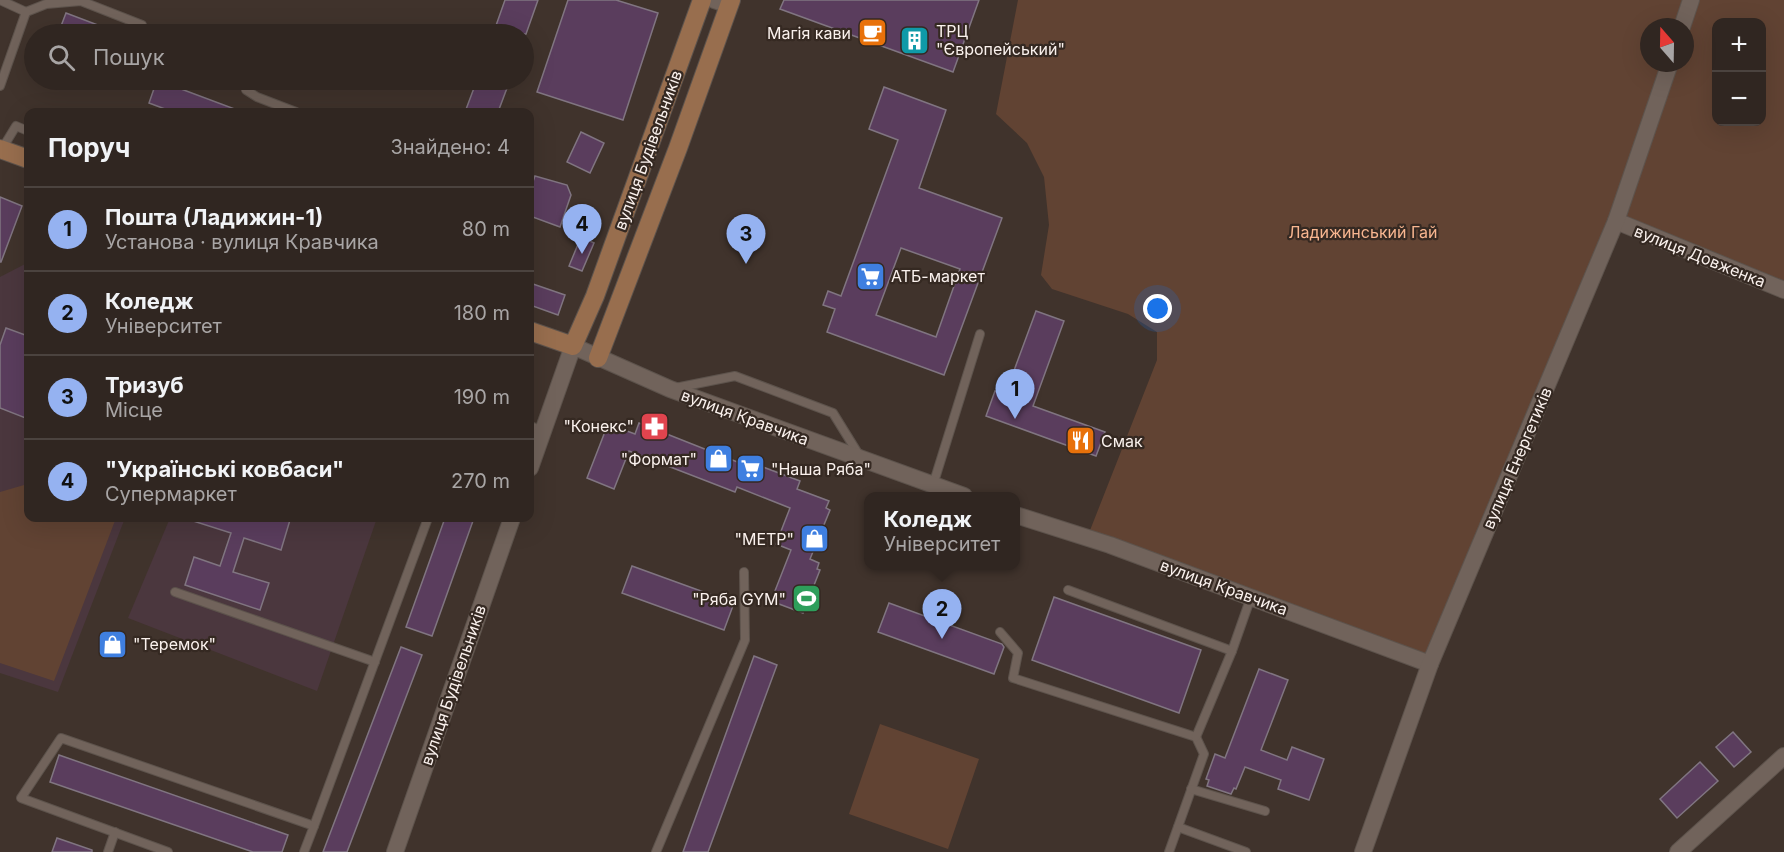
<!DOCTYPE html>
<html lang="uk">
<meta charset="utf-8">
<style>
:root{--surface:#302621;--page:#3c322e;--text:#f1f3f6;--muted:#a8a5a5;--line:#4b433f;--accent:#95b2f1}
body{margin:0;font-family:Inter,sans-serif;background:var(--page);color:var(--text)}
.controls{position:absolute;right:18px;top:18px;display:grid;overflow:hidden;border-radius:12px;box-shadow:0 6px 24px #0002}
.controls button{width:54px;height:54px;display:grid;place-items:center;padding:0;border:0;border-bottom:2px solid var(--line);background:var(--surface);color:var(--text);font:30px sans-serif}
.compass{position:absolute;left:1640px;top:18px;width:54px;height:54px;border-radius:50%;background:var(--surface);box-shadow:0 6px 24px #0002;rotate:340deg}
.you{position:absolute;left:1158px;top:309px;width:21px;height:21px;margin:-15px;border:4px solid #fff;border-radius:50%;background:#1a73e8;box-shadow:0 0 0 9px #1a73e833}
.badge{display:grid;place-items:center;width:39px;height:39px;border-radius:50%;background:var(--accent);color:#111;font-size:20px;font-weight:700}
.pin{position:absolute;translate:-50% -50px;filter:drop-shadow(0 2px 3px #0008)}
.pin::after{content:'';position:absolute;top:32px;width:21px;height:18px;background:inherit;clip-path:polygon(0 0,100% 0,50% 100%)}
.popup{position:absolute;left:864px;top:492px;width:156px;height:78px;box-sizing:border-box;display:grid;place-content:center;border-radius:12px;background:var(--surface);filter:drop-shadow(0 2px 4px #0005);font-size:20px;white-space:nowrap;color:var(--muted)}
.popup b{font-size:22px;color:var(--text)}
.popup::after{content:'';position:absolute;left:50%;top:100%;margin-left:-12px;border:12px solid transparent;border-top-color:var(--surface)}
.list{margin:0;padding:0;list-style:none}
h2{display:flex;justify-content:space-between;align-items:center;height:78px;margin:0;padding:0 24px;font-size:26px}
h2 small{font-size:20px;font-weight:400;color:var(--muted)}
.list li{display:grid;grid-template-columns:39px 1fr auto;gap:18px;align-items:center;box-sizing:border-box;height:84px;padding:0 24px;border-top:2px solid var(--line)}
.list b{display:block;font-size:22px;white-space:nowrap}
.list p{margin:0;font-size:20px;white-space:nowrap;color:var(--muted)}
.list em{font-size:20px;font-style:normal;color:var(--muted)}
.icon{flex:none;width:33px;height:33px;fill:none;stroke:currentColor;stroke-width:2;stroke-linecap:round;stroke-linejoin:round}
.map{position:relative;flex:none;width:1784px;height:852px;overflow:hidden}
.search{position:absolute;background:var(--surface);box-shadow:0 6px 24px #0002;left:24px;top:24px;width:510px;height:66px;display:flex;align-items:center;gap:15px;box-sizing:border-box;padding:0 21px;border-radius:33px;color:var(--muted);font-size:22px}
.panel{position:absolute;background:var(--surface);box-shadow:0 6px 24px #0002;left:24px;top:108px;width:510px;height:414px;border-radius:12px}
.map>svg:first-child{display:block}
</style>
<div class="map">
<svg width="1784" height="852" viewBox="0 0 1784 852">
<rect width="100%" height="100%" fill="#40332c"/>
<!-- education -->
<g fill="#4b373e">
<polygon points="27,263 28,518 125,518 58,692 0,673 0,277"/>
<polygon points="170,518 377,518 317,691 128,618"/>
</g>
<!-- green -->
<g fill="#614333" fill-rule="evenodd">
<path d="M1018 0H1784V291L1616 221 1430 664 1087 538 1157 360V332L1128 314 1052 289 1041 275 1049 225 1044 177 1027 143 996 114ZM1716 22H1762V122H1716ZM1649 27H1685V63H1649Z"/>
<polygon points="24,485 28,487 28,518 116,518 54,681 0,663 0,492"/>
<polygon points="880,724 979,759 948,849 849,814"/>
</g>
<!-- building -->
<g fill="#5a3d5d" stroke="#807581" stroke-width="1.5" fill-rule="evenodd">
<polygon points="505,0 538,0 526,34 493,34"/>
<polygon points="568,0 616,0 658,13 623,120 537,92"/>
<polygon points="784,0 979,0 953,72 780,9"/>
<polygon points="66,13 119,33 119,34 58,34"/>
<polygon points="157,80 240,111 240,112 173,112 149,103"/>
<polygon points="477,80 510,80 498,112 465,112"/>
<path d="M884 87 946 110 919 188 1002 218 944 375 827 332 835 309 823 305 828 291 841 296 898 140 869 129ZM901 248 960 269 936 337 876 315Z"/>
<polygon points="581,132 604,143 590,173 567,162"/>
<polygon points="535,176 567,185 571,195 560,227 530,216 530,190"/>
<polygon points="0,197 22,206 1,262 0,262"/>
<polygon points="581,237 594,243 582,271 569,266"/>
<polygon points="533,284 565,295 558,315 530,305 530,293"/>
<polygon points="1036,311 1064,321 1033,406 1105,432 1096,456 986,416 995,391 1005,395"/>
<polygon points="6,328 28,336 28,419 0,408 0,345"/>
<polygon points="639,423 745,465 747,461 800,481 797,489 829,501 826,508 830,510 810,559 819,563 817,569 820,570 803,613 771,601 791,550 776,544 790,508 737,487 735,492 629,451 614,489 587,478 608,424 635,434"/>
<polygon points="190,518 282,518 290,520 281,550 244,538 233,572 269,583 260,610 185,585 194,557 220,566 231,533 190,520"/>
<polygon points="445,518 474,518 432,636 406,627"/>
<polygon points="632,566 734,603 724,630 622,593"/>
<polygon points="1054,597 1201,650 1179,713 1032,660"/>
<polygon points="889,603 1002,644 1004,647 994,674 878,632"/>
<polygon points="401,647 422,655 347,852 323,852"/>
<polygon points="754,656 777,665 708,852 683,852"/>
<polygon points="1259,669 1288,680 1261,750 1287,760 1292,747 1324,759 1309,800 1278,789 1281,780 1245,767 1236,789 1234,788 1231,794 1207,786 1209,780 1206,779 1215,754 1225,758"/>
<polygon points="1733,732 1751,752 1734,767 1716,747"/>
<polygon points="59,755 288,835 282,852 253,852 50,782"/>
<polygon points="1700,762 1718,781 1677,818 1660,799"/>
<polygon points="57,838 92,850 92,852 52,852"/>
</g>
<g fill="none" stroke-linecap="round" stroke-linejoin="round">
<defs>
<g id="lane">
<polyline points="26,12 46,4 81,1 142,25"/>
<polyline points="0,86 26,12 0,0"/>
<polyline points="246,90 257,97 296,112"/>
<polyline points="2,149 16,126 28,131"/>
<polyline points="675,388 735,376 833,413 859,455"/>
<polyline points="530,426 543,431"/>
<polyline points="933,485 980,334"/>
<polyline points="1068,590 1232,651 1251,597"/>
<polyline points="175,592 375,662"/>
<polyline points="1000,632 1018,653 1013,678 1196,737 1204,754 1169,852"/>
<polyline points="1196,737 1232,651"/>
<polyline points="1191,789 1265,811"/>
<polyline points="314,826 428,518"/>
<polyline points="1178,827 1246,852"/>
<polyline points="108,852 115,832"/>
<polyline points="168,852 21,798 61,738 314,826 304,852"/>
<polyline points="656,852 745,640 744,572"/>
</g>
<g id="street">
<polyline points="714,0 729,5"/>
<polyline points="1682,27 1691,0"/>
<polyline points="1616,221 1784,290"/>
<polyline points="530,468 573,346 670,389 964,496"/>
<polyline points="1016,515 1110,545 1430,664"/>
<polyline points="395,852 512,518"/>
<polyline points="1363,852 1430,664 1616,221 1670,63"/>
<polyline points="1678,852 1784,756"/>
</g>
<g id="secondary">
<polyline points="0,149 28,159"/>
<polyline points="530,331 573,346 595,296 702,0"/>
<polyline points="598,358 678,148 731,0"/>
</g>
</defs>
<!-- lane casing -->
<use href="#lane" stroke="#5d534c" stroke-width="10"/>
<!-- street casing -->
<use href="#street" stroke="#5d534c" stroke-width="18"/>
<!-- secondary casing -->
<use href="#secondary" stroke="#5d534c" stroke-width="20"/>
<!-- lane -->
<use href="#lane" stroke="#71635b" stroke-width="8"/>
<!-- street -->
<use href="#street" stroke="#71635b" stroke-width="16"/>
<!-- secondary -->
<use href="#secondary" stroke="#986e4e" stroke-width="18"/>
</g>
<!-- icons -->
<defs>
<symbol id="cafe-square" viewBox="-11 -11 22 22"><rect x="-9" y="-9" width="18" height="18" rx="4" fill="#e8710a" stroke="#352922"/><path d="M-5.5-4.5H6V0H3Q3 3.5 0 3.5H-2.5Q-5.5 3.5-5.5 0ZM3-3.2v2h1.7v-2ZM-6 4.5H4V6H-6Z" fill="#fff"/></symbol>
<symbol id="building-square" viewBox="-11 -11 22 22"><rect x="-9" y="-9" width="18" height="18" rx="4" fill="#0f9aa8" stroke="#352922"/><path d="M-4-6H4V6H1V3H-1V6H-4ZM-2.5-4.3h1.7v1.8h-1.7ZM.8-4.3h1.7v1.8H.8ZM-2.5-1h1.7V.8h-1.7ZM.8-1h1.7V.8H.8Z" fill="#fff"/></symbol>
<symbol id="supermarket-square" viewBox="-11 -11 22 22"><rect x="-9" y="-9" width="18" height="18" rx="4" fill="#3f7fe0" stroke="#352922"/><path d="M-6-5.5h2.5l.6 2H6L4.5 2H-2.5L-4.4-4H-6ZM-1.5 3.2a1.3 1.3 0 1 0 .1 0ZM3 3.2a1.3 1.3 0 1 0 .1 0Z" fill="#fff"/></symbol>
<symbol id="pharmacy-square" viewBox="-11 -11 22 22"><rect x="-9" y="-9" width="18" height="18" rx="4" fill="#e0444e" stroke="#352922"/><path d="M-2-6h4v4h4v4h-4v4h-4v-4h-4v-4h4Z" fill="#fff"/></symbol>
<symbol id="restaurant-square" viewBox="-11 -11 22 22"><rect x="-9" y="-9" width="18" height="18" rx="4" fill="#e8710a" stroke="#352922"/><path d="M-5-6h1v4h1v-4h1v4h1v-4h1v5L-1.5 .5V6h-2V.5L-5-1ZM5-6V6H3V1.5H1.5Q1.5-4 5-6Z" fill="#fff"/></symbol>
<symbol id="shop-square" viewBox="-11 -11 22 22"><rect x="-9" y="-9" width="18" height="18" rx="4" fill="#3f7fe0" stroke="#352922"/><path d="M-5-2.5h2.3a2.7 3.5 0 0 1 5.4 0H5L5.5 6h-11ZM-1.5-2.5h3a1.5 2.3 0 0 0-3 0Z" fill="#fff"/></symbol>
<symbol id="stadium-square" viewBox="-11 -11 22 22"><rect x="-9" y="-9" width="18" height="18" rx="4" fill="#2e9e5b" stroke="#352922"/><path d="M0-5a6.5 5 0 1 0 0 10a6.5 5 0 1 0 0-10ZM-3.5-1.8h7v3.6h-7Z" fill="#fff"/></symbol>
</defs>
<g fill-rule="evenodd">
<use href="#cafe-square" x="856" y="16" width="33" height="33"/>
<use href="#building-square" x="898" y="24" width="33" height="33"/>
<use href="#supermarket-square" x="854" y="260" width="33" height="33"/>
<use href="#pharmacy-square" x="638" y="410" width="33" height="33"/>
<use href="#restaurant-square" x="1064" y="424" width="33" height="33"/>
<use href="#shop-square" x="702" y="442" width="33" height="33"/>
<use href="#supermarket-square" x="734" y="452" width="33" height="33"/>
<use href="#shop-square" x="798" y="522" width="33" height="33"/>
<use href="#stadium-square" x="790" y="582" width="33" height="33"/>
<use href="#shop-square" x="96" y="628" width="33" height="33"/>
</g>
<g text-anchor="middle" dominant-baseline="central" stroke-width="4.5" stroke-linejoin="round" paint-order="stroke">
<!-- poi labels -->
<g font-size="16" fill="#faf1ed" stroke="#352922" text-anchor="start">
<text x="936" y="31">ТРЦ<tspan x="936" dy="18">"Європейський"</tspan></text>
<text x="851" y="33" text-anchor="end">Магія кави</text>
<text x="891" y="276">АТБ-маркет</text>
<text x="634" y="426" text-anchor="end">"Конекс"</text>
<text x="1101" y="441">Смак</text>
<text x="697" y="459" text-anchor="end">"Формат"</text>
<text x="771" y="469">"Наша Ряба"</text>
<text x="794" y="539" text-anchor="end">"МЕТР"</text>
<text x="786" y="599" text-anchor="end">"Ряба GYM"</text>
<text x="133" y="644">"Теремок"</text>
</g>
<!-- street labels -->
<g font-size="16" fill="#faf1ed" stroke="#352922">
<text transform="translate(648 150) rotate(-70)">вулиця Будівельників</text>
<text transform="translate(1700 256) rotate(22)">вулиця Довженка</text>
<text transform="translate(745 417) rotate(20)">вулиця Кравчика</text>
<text transform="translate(1517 458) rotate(-67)">вулиця Енергетиків</text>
<text transform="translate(1224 587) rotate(20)">вулиця Кравчика</text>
<text transform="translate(453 685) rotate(-71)">вулиця Будівельників</text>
</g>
<!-- park labels -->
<g font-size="16" fill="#f8b690" stroke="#352922">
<text x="1363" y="232">Ладижинський Гай</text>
</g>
</g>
</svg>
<div class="controls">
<button>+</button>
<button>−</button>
</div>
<svg class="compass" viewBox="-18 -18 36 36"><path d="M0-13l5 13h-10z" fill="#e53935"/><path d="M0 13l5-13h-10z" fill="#a8a5a5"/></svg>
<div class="you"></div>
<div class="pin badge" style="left:1015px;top:419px">1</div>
<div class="pin badge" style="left:942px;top:639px">2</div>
<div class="popup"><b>Коледж</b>Університет</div>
<div class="pin badge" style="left:746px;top:264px">3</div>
<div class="pin badge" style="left:582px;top:254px">4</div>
<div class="search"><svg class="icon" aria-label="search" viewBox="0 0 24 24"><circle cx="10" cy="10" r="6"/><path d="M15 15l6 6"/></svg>Пошук</div>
<section class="panel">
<h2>Поруч<small>Знайдено: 4</small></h2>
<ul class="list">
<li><span class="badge">1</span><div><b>Пошта (Ладижин-1)</b><p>Установа · вулиця Кравчика</p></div><em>80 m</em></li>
<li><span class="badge">2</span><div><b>Коледж</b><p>Університет</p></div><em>180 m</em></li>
<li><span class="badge">3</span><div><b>Тризуб</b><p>Місце</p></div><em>190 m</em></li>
<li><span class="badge">4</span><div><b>&quot;Українські ковбаси&quot;</b><p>Супермаркет</p></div><em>270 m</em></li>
</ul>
</section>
</div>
